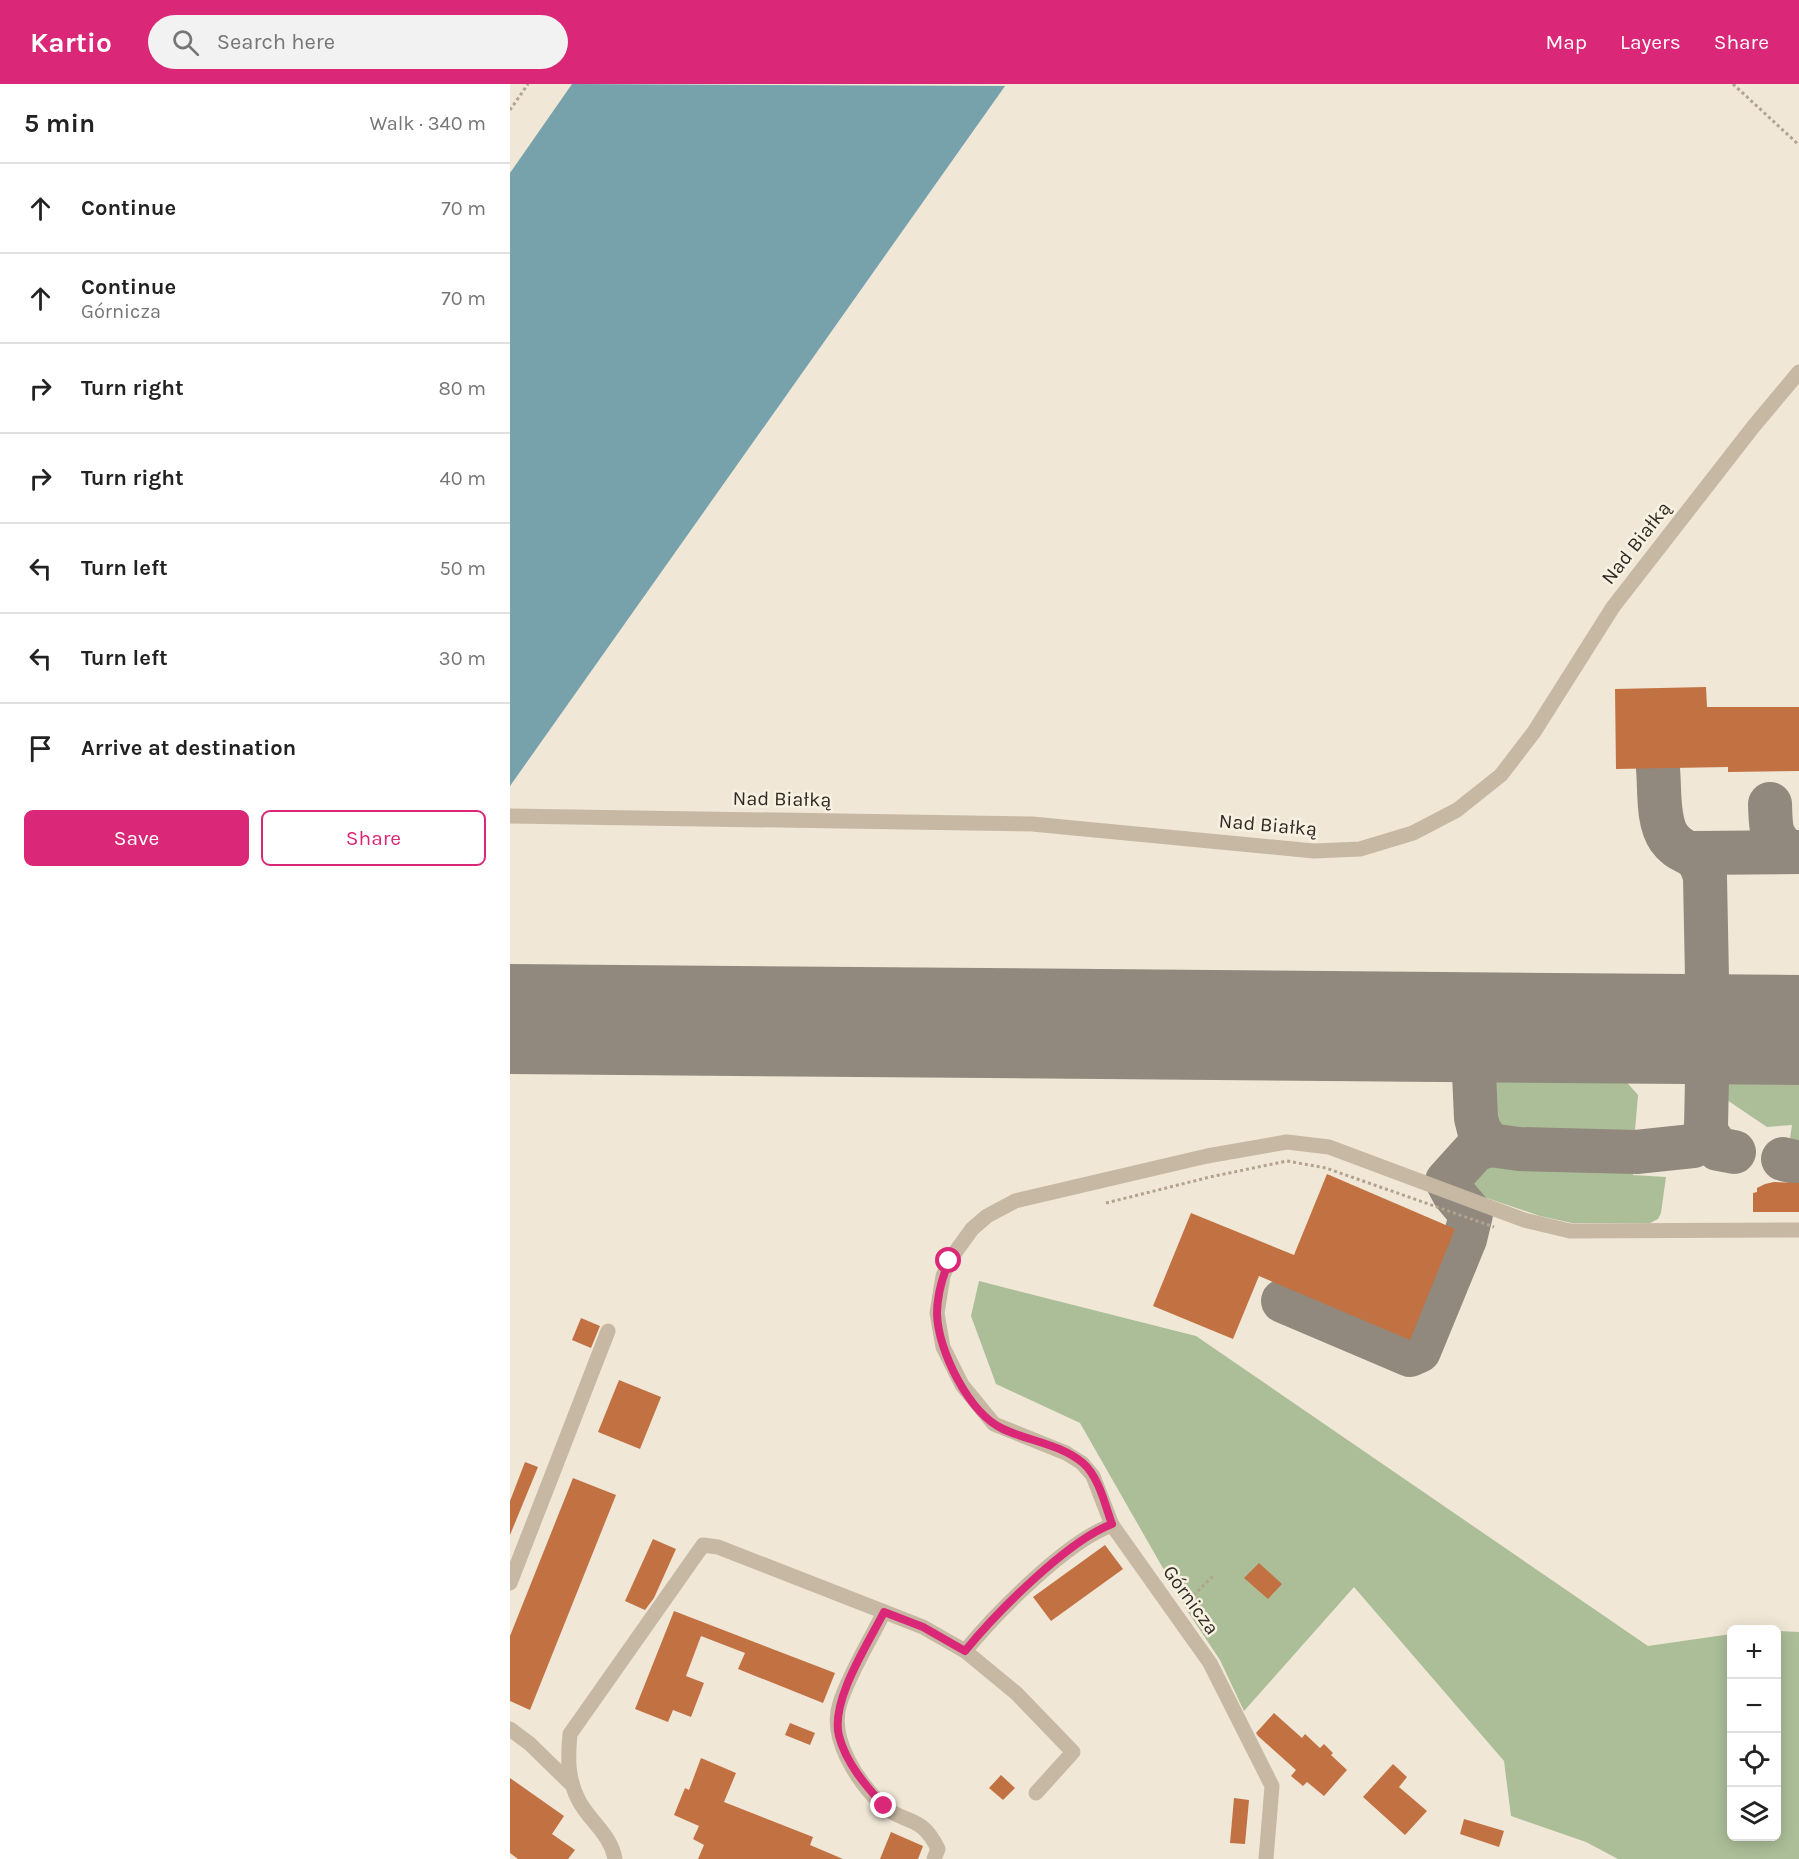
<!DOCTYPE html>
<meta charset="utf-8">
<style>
:root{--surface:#fff;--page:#f2f2f2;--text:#222;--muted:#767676;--line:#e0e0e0;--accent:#db2777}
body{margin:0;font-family:Karla,sans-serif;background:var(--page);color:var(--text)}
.controls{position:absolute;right:18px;bottom:18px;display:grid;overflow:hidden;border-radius:9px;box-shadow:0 3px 15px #0003}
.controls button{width:54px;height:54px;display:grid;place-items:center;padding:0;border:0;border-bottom:2px solid var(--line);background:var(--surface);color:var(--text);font:30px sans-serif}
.stop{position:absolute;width:18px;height:18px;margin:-14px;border:4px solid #db2777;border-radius:50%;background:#fff}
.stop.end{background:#db2777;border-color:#fff;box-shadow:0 2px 6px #0008}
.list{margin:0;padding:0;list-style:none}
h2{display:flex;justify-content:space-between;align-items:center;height:78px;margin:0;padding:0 24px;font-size:26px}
h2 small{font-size:20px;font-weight:400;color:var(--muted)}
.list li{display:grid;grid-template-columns:39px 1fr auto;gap:18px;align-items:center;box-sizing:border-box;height:90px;padding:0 24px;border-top:2px solid var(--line)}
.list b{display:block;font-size:22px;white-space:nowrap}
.list p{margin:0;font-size:20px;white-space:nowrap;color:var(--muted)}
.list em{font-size:20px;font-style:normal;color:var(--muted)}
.actions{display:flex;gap:12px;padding:18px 24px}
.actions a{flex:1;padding:14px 0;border:2px solid var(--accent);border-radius:9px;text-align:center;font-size:21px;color:var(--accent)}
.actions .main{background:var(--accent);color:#fff}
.icon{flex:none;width:33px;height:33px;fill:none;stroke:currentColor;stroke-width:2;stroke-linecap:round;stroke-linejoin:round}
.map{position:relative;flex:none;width:1289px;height:1775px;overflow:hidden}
header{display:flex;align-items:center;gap:36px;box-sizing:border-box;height:84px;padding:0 30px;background:var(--accent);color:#fff}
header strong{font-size:28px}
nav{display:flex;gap:33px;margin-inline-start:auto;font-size:21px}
.search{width:420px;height:54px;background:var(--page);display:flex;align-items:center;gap:15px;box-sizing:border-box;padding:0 21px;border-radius:33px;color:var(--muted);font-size:22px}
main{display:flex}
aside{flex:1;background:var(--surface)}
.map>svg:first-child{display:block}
</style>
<header>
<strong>Kartio</strong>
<div class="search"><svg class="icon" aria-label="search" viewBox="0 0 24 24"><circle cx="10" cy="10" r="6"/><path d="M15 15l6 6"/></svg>Search here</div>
<nav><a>Map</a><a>Layers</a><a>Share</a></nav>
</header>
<main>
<aside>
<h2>5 min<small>Walk · 340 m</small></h2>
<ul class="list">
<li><svg class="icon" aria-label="ahead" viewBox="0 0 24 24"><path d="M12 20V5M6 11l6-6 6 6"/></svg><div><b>Continue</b></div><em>70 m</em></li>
<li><svg class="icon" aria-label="ahead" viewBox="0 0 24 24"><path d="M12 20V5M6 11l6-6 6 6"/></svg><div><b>Continue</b><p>Górnicza</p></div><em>70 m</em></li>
<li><svg class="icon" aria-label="right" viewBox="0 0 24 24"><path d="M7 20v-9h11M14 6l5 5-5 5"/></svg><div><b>Turn right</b></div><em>80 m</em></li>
<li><svg class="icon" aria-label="right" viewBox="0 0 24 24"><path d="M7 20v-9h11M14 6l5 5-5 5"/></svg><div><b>Turn right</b></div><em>40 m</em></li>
<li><svg class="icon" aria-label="left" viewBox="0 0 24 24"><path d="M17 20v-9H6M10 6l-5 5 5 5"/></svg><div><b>Turn left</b></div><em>50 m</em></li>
<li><svg class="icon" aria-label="left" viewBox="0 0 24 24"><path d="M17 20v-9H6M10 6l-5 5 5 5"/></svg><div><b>Turn left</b></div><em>30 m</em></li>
<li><svg class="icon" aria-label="arrive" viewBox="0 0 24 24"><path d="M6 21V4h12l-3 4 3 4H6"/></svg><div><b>Arrive at destination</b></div></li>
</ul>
<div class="actions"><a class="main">Save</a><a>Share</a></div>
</aside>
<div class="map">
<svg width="1289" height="1775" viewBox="0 0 1289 1775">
<rect width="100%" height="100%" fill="#f0e7d7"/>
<!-- green -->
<g fill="#acbe98">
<polygon points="979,993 1112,993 1128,1011 1124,1058 993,1055 984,1049"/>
<polygon points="1222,994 1289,994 1289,1059 1280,1054 1282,1041 1257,1043 1211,1012 1208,1003 1213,996"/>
<path d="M1003 1072 1126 1075 1123 1091 1156 1093 1151 1129 1148 1135 1140 1139H1062L1030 1132 950 1105C962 1072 971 1075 1003 1072Z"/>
<polygon points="469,1197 686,1252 1138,1562 1221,1550 1222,1752 1266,1752 1267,1547 1289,1548 1289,1775 1108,1775 1076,1758 1001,1732 994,1677 844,1503 734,1627 710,1576 678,1528 570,1339 486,1300 461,1232"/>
</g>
<!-- water -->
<polygon fill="#77a2ac" points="62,0 495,2 0,702 0,89"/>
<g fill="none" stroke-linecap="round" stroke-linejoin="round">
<!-- taxiway -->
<g stroke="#91897e" stroke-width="44">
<path d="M1148 685C1150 705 1147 737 1159 754 1173 774 1187 762 1195 793L1198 945 1196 1043 1198 1051 1208 1065 1224 1068"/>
<path d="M1260 720C1261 743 1259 754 1279 768"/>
<polyline points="1182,769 1289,768"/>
<polyline points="962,944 966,1034 969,1046 980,1061 1009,1065 1126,1068 1183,1062 1193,1054 1196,1043"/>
<polyline points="1273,1075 1289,1079"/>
<polyline points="773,1217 900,1271 909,1267 955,1155 961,1130 944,1110 937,1097 965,1066 980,1061"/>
</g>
<!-- runway -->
<polyline stroke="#91897e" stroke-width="110" points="0,935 1289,946"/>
</g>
<!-- building -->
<g fill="#c27242">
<polygon points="1196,603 1197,623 1289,623 1289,687 1218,688 1218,683 1106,685 1105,605"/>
<polygon points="817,1090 945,1145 900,1256 749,1192 723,1255 643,1222 681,1129 784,1171"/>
<polygon points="1264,1098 1289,1099 1289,1128 1243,1128 1243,1109 1247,1108 1247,1104 1255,1100"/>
<polygon points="71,1234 90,1242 81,1264 62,1256"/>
<polygon points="109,1296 151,1313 130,1365 88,1348"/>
<polygon points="15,1378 28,1383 0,1451 0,1417"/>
<polygon points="63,1394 106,1411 20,1626 0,1617 0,1552"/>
<polygon points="143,1455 166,1465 144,1514 135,1526 115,1517"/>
<polygon points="595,1461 613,1485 541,1537 523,1513"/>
<polygon points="749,1479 772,1500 758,1515 734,1494"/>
<polygon points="164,1527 325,1589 313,1619 228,1585 235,1569 191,1552 176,1592 194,1599 181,1633 163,1626 158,1638 125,1625"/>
<polygon points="764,1629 792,1654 795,1650 810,1664 814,1660 823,1669 821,1671 837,1686 814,1712 797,1698 793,1702 781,1692 786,1686 748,1652 746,1649"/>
<polygon points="280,1639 305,1649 300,1661 275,1651"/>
<polygon points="191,1674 226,1689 214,1718 303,1753 300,1761 333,1775 188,1775 194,1761 183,1755 189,1742 164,1731 175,1704 179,1706"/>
<polygon points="883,1680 897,1693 889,1703 917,1727 895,1751 853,1713"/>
<polygon points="491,1691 505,1704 493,1716 479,1704"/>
<polygon points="0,1694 54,1732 42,1750 65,1766 58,1775 8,1775 0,1769"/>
<polygon points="724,1714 739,1716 735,1760 720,1759"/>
<polygon points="954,1735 994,1747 989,1763 950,1750"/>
<polygon points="381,1748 413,1762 408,1775 370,1775"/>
</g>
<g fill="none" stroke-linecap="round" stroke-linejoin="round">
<!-- path -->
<g stroke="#b2a28e" stroke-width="3" stroke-dasharray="3 3" stroke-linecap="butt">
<polyline points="1223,0 1289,61"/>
<polyline points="0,26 18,0"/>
<polyline points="596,1119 700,1093 777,1077 816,1084 984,1143"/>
<polyline points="675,1520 703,1492"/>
</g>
<!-- minor -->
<g stroke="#c7b8a3" stroke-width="15">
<polyline points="0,732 522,740 804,767 850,765 903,749 947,726 991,691 1024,648 1103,523 1243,343 1289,288"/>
<polyline points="0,1499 98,1247"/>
<path d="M374 1528C360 1557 340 1588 330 1619 318 1654 348 1698 372 1721 394 1741 411 1729 428 1765L424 1775"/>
<path d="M455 1567C486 1529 557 1457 602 1441"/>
<polyline points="0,1645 20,1660 60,1699"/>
<path d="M105 1775C101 1750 78 1736 68 1715 57 1693 58 1673 60 1650L193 1461 208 1463 413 1543 455 1567 506 1609 563 1668 526 1709"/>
<polyline points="756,1775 762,1702 700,1579 602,1441 583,1392 572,1379 556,1369 484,1340 452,1301 433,1263 427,1229 433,1192 439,1177 462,1145 477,1132 505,1117 697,1072 777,1058 819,1063 1014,1136 1060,1147 1289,1146"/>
</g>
</g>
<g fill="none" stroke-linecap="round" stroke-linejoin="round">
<!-- route -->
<path stroke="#db2777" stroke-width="8" d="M374 1722C356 1702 336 1679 329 1652 320 1617 358 1560 374 1528L413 1543 455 1567C486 1529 557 1457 602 1440 595 1421 589 1393 573 1379 550 1360 519 1357 493 1345 459 1329 428 1267 427 1230 427 1212 432 1194 439 1177"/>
</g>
<g text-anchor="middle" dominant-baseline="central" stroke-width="5" stroke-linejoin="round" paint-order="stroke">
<!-- street labels -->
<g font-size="20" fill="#322b25" stroke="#f8f1e2">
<text transform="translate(1126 459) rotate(-52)">Nad Białką</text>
<text transform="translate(272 715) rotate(1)">Nad Białką</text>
<text transform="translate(758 741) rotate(5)">Nad Białką</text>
<text transform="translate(681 1516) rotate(54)">Górnicza</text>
</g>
</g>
</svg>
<div class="controls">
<button>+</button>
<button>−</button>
<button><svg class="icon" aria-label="locate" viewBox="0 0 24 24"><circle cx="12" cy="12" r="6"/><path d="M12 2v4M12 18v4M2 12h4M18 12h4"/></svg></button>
<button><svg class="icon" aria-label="layers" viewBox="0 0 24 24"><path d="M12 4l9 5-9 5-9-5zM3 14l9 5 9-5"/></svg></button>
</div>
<div class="stop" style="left:439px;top:1177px"></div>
<div class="stop end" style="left:374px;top:1722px"></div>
</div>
</main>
